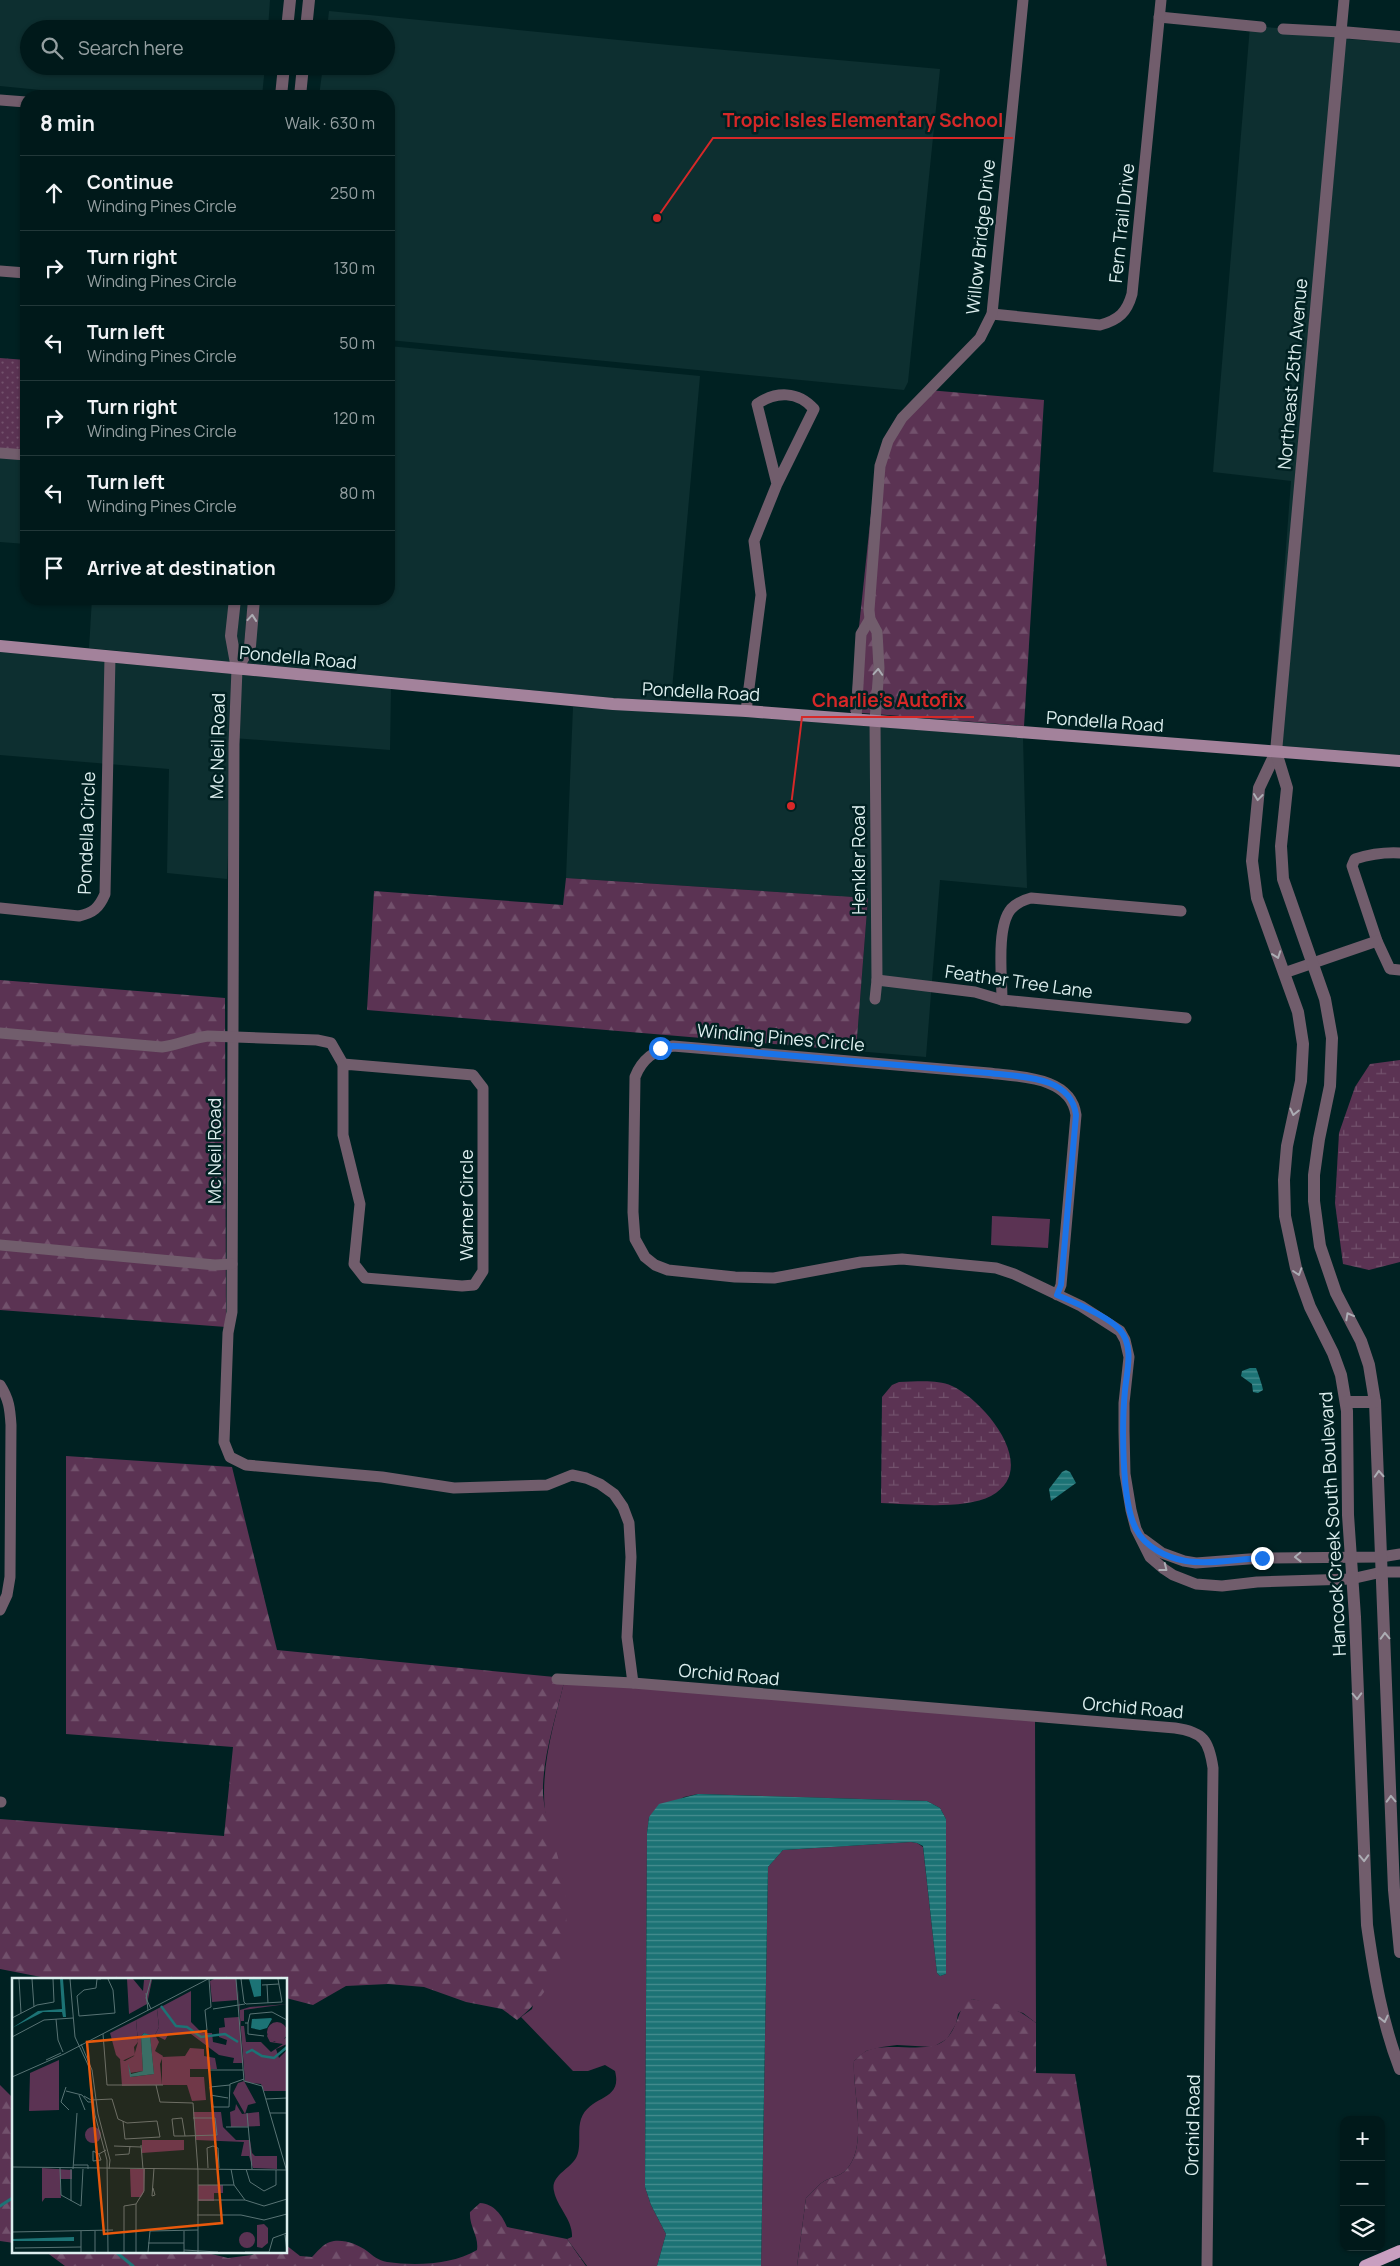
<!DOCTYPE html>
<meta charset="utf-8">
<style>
:root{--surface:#00191a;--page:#0a2223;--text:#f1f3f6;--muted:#95a0a2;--line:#223839}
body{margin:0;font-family:Manrope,sans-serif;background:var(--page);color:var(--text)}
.controls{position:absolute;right:15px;bottom:15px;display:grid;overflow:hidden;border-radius:10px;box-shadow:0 1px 4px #0004}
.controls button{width:45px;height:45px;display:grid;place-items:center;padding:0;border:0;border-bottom:1px solid var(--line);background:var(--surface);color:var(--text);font:25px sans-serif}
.stop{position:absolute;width:15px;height:15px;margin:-11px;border:4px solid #1a73e8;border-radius:50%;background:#fff}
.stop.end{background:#1a73e8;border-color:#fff;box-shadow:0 1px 5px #0008}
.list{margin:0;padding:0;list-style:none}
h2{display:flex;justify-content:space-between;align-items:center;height:65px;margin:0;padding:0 20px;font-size:21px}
h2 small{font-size:16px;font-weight:400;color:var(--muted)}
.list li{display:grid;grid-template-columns:32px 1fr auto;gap:15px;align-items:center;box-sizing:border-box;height:75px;padding:0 20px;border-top:1px solid var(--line)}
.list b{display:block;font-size:19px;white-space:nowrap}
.list p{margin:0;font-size:16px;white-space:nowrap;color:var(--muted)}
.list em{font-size:16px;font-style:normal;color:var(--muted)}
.icon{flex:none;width:28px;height:28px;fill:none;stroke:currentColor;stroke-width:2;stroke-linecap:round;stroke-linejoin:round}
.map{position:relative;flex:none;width:1400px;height:2266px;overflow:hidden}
.search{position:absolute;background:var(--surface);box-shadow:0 1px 4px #0004;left:20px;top:20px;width:375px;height:55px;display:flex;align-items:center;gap:12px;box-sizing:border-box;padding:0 18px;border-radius:28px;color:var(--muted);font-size:19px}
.panel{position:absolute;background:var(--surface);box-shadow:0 1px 4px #0004;left:20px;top:90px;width:375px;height:515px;border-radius:20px}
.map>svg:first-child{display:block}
</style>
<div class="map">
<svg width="1400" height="2266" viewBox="0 0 1400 2266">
<defs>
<pattern id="forest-firs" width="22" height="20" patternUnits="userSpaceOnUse" patternTransform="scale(1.25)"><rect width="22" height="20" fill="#5b3353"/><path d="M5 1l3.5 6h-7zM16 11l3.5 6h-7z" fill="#72516c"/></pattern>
<pattern id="wetland-marsh" width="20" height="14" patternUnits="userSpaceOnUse" patternTransform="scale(1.25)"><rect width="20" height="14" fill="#5b3353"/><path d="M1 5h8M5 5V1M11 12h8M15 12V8" fill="none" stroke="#72516c"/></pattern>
<pattern id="park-dots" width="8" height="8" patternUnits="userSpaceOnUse" patternTransform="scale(1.25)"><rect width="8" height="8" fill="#5b3353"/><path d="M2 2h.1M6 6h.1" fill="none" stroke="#72516c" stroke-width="1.8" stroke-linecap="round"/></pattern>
<pattern id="water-rules" width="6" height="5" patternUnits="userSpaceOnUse" patternTransform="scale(1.25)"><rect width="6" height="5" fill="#1c7375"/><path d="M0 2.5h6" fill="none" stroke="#478e90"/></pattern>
</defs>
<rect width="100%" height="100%" fill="#002122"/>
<!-- built -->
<g fill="#0d2f30">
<polygon points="0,0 270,0 268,29 29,29 29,66 265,66 262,96 101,96 0,86"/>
<polygon points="329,11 669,45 940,69 908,382 904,390 389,340 389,96 319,96 323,66 386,66 386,29 327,29"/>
<polygon points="1250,26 1336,32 1271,745 1291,481 1213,472"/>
<polygon points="1346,39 1400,43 1400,755 1282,746"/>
<polygon points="389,346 700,376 671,701 613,698 246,663 260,599 389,599"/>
<polygon points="0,454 26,456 26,544 0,542"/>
<polygon points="92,599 229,599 230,662 89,648"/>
<polygon points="240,599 248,599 244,644 240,652 237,635"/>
<polygon points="0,652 391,689 390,750 233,738 227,879 167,873 169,769 0,755"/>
<polygon points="573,707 746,717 1023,738 1027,888 940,880 926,1057 856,1051 868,898 566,878"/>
</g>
<!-- green -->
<g fill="#5b3353">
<polygon points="992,1216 1050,1219 1048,1248 991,1245"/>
<path d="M565 1678 1035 1712 1036 2023 1023 2013 972 1999 958 2014 956 2024 947 2039 933 2047 897 2045 882 2047 866 2051 854 2061C852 2091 869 2146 846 2170 840 2176 833 2177 826 2180 818 2184 812 2193 806 2198L797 2266H761L768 1867 783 1850 911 1842 917 1843 923 1847 937 1973 940 1976 946 1974V1819L940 1808 927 1801 698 1794 684 1797 649 1817 647 1833 645 2187 651 2205 666 2234 657 2266H587L567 2239 572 2237C573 2220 557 2207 554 2191 550 2176 570 2169 576 2158 582 2147 577 2131 581 2119 590 2094 623 2102 615 2071L605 2065 588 2071H573L521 2017 532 2009 563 1883C559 1859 547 1836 545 1811 540 1766 555 1721 565 1678Z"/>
</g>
<!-- forest -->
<g fill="url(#forest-firs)">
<polygon points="928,390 1044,400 1024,726 850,712 872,504 881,449"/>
<polygon points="566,878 868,898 856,1051 367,1010 374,891 563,905"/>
<polygon points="0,980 225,998 226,1327 0,1310"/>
<path d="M66 1456 232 1467 277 1650 565 1678C557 1714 542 1757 543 1794 545 1819 554 1840 560 1865 574 1924 568 1981 517 2020L502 2009 466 2002 424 1987 388 1984 346 1986 313 2005 286 1998V1980H41V1977L0 1969V1819L224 1836 233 1747 66 1734Z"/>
<path d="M972 1999C1000 2005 1012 2004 1036 2023V2073L1075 2074 1107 2266H797L806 2198C812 2193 818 2184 826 2180 833 2177 840 2176 846 2170 869 2146 852 2091 854 2061 858 2058 862 2053 866 2051 891 2040 932 2057 948 2037 957 2026 958 2014 965 2002Z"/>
<polygon points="0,2085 14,2099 14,2243 0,2241"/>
<path d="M480 2203C494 2204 502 2215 507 2227L567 2239 586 2266H65L46 2252H203L228 2258 252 2255 258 2252H286V2245L300 2256 312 2257C317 2252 323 2244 330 2242 341 2238 358 2244 367 2251 373 2256 378 2260 387 2262 415 2266 452 2265 477 2250 479 2236 469 2227 470 2212Z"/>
</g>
<!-- wetland -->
<g fill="url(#wetland-marsh)">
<polygon points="1400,1060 1400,1262 1369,1270 1343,1264 1335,1203 1339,1133 1355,1087 1370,1064"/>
<path d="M899 1382C916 1382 936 1379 952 1386 985 1401 1041 1469 991 1496 964 1510 910 1504 881 1503L882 1397 892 1385Z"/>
</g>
<!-- park -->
<polygon fill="url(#park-dots)" points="0,358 26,360 26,456 0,454"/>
<!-- water -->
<g fill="url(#water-rules)">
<path d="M1250 1368H1256C1257 1370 1263 1387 1263 1390L1258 1393 1253 1392 1252 1384 1241 1376 1242 1371Z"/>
<polygon points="1066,1470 1070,1472 1076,1483 1051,1501 1049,1489 1062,1472"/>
<polygon points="698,1794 927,1801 940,1808 946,1819 946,1974 940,1976 937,1973 923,1846 917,1843 911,1842 783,1850 768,1867 761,2266 657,2266 666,2234 651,2205 645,2187 647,1833 649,1817 659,1804"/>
</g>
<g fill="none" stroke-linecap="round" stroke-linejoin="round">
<!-- stream -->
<g stroke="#1c7375" stroke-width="3">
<polyline points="0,2206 14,2197"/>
<polyline points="116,2252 133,2266"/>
</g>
<!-- minor -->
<g stroke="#715d6c" stroke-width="11">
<polyline points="1159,17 1261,27"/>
<polyline points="1283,29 1341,32 1344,0"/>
<polyline points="0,100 26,102"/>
<polyline points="0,271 26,273"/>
<path d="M992 314 1100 325C1119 320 1127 312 1132 294L1161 0"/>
<polyline points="0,453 26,455"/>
<polyline points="237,669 234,744 232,1312 228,1333 224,1442 230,1457 246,1465 382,1477 454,1488 547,1485 572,1475 586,1478 600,1484 614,1494 623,1507 629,1523 631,1557 627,1637 633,1683"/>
<path d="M746 711 761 595 754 541 777 484 814 409C798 391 776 391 757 404L777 484"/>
<polyline points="856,719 861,634 870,619"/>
<path d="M1400 853C1383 852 1371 854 1355 859L1352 866 1377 941 1390 969 1400 970"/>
<path d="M0 908 79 916C93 913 99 908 105 894L110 657"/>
<polyline points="1284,973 1377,941"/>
<polyline points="877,980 975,992 1002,1000 1186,1018"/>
<polyline points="875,999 877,980 875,721 879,668 877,632 870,619 869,610 880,466 888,441 902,418 980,338 992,314 1023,0"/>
<path d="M1002 1000C1002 977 996 927 1011 909 1017 903 1023 900 1031 898L1181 911"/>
<path d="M0 1033 162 1047C178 1045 192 1038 208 1036L317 1040 331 1043 343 1064"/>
<polygon points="343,1064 473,1075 483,1088 483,1271 474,1285 462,1286 365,1278 354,1264 360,1204 343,1135"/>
<polyline points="0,1245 215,1265 232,1264"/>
<path d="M1057 1295 1061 1285 1076 1115C1071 1076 1019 1077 989 1073L673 1046C654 1050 642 1059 635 1077L633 1212 635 1239 645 1257 655 1265 668 1270 735 1277 774 1278 861 1262 902 1259 996 1268 1014 1274 1081 1306 1120 1331 1125 1340 1129 1357 1124 1403V1431L1125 1474 1131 1510 1136 1529 1150 1557 1164 1569 1173 1575 1196 1584 1222 1586 1257 1582 1351 1579 1382 1572H1400"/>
<path d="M0 1385C9 1399 10 1409 11 1425L10 1577 7 1595 0 1610"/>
<polyline points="1143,1539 1162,1553 1184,1561 1196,1563 1262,1558 1381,1557 1400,1554"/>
<path d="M557 1679 633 1683 1175 1728C1204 1732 1209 1741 1213 1768L1207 2266"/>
<polyline points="0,1802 1,1802"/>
</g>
<!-- tertiary -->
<g stroke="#715d6c" stroke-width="12">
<polyline points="287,29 290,0"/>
<polyline points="306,29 309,0"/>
<path d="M1400 37 1341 32 1276 752 1259 788 1252 861 1257 898 1298 1012 1303 1044 1301 1081 1287 1146 1284 1180 1285 1216 1296 1268 1310 1307 1333 1353 1341 1375 1347 1411 1348 1515 1355 1617 1367 1925C1374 1974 1382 2023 1400 2069"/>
<polyline points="281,96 284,66"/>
<polyline points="300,96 303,66"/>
<polyline points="235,599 231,636 237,669"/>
<polyline points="237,669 250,646 254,599"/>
<polyline points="1276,752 1287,788 1281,846 1283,879 1325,999 1332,1038 1330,1086 1319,1139 1314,1175 1314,1201 1320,1246 1336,1293 1361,1341 1369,1365 1375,1402 1394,1890 1400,1952"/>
<polyline points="1346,1402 1375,1402"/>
</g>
<!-- secondary -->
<polyline stroke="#a3829b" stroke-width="12" points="0,646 613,704 746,711 1400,761"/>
<!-- primary -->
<polyline stroke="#c99fc0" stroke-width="12" points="1365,2266 1400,2251"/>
</g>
<!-- one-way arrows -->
<defs><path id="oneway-chevron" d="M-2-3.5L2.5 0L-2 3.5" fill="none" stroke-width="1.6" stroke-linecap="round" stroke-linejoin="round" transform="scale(1.25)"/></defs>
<g stroke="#acadb4">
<use href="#oneway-chevron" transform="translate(252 618) rotate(-85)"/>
<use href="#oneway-chevron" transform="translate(878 672) rotate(-86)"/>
<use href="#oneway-chevron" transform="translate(1258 797) rotate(97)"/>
<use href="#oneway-chevron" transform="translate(1277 955) rotate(70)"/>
<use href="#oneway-chevron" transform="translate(1294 1112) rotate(103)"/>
<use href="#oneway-chevron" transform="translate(1298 1272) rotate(72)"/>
<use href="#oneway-chevron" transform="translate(1349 1316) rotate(-118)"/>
<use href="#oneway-chevron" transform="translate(1379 1474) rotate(-93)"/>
<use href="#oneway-chevron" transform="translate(1298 1557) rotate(179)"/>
<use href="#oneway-chevron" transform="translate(1164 1568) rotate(38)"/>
<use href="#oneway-chevron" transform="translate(1385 1636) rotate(-92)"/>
<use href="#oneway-chevron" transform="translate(1357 1696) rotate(88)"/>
<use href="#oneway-chevron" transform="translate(1391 1799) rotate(-92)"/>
<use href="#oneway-chevron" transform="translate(1364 1858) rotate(88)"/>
<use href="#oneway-chevron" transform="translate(1384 2019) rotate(77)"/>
</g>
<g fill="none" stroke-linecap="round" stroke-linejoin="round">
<!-- route -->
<path stroke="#1a73e8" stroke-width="6" d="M660 1048 673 1046 692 1047 989 1073C1019 1077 1071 1075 1076 1115L1061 1285 1057 1295C1074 1302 1109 1317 1120 1330 1134 1346 1127 1371 1125 1390 1122 1421 1121 1502 1136 1529 1145 1547 1167 1558 1186 1561 1208 1565 1238 1559 1262 1558"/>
</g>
<g text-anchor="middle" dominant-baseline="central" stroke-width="5" stroke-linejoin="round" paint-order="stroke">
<!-- street labels -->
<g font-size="18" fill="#dceeee" stroke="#002122">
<text transform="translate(1121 223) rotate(-84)">Fern Trail Drive</text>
<text transform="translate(980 237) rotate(-84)">Willow Bridge Drive</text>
<text transform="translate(1292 374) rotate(-85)">Northeast 25th Avenue</text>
<text transform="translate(298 657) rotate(5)">Pondella Road</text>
<text transform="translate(701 691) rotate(3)">Pondella Road</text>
<text transform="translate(1105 721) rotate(4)">Pondella Road</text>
<text transform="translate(217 746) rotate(-89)">Mc Neil Road</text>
<text transform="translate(86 833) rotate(-88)">Pondella Circle</text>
<text transform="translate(858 860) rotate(-90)">Henkler Road</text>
<text transform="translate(1019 981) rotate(8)">Feather Tree Lane</text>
<text transform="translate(781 1037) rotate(5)">Winding Pines Circle</text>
<text transform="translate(214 1151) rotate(-90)">Mc Neil Road</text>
<text transform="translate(466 1205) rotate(-90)">Warner Circle</text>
<text transform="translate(1332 1524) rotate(-93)">Hancock Creek South Boulevard</text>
<text transform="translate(729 1674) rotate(5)">Orchid Road</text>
<text transform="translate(1133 1707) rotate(5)">Orchid Road</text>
<text transform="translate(1192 2125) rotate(-89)">Orchid Road</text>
</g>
</g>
<!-- overview -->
<g transform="translate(12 1978)">
<rect width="275" height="275" fill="#002122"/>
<path d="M145 31 147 49 143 57 147 64 143 73 151 78 148 86 150 107 110 108 108 81 113 83 122 78 126 64 124 42ZM132 55 138 58 142 96 119 99 116 85 118 95 131 93 129 58ZM30 190 60 192V201H48L49 220H33L30 224ZM252 246 256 250V265L250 270 245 269V247ZM227 262a8 8 0 1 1 16 0a8 8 0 1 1-16 0Z" fill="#5b3353" fill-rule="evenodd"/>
<path d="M115 1H121L131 13 132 2H140L135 26 117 36ZM202 1H224L226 22 200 24 198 3ZM225 1 228 32 238 29 275 26 232 32V43H229V48H232L234 64H249L259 74 271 66 258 64 255 58 257 55 262 64 274 60 275 56V66L264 71 267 80 275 72V113H252L249 106 233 104ZM179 13V44L190 55H200L201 64 214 67 215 62 207 59V50L213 49 212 40 227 39 231 85H221L222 80 207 77 179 56 156 57 153 62 143 57 147 49 145 31ZM124 42 126 64 122 69 123 77 110 83 104 77 98 55ZM178 70 192 71V78L203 80 205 91H178V99H192L194 122 180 123 175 107H150V79L173 78ZM47 82V132L17 133 18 95ZM224 126 230 136 247 134 248 148 219 149 218 134 223 132ZM181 134H209L211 149 224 162H238L240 175 243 178H265V191L241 190 237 178H229L232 164 184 162ZM130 162H172V172L130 175ZM118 191H133L132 214 129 219H119Z" fill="#5b3353"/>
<path d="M255 54a10 10 0 1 1 20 0a10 10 0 1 1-20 0ZM232 103 244 125 236 127 233 136 221 115 226 105ZM73 157a8 8 0 1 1 16 0a8 8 0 1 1-16 0Z" fill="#5b3353"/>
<path d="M186 207H211V215H202V223H186Z" fill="#5b3353"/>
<path d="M48 1H51L54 39H51L50 34H31L0 50 26 33 50 31ZM237 1H249V18L242 19ZM240 41 259 40 260 41 255 50 248 52 239 50ZM132 55 138 57 142 96 118 99 116 85 119 96 131 93 129 58ZM62 259V263H1L0 274V261Z" fill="#1c7375"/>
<path fill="none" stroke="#1c7375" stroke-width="2.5" d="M149 28 164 48 175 49 189 59 213 56 226 64M234 75 240 72 250 78 262 80 275 69"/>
<path fill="none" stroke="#587374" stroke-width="1" d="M7 1 9 35M20 1 22 29M58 1 63 59 77 89 83 137 95 182 96 274M89 1H85L84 10 72 12 65 18 67 38 103 35 101 12 96 1M224 1 232 103 250 108 275 194M229 1 232 24M250 7 267 6M255 7 256 25M134 15 136 32M232 24 234 26 270 24 266 1M139 31 134 20 139 1M201 31 233 26M0 40 25 27 42 24 41 1M44 41 46 62 51 74M233 45H236L238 36 260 34 275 42M236 45V56L252 58M195 52 193 32 199 29 197 1M91 56 95 107H151M0 59 32 42 61 40M69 66 80 92 86 136 98 182 97 191M34 82 49 75M197 92H231M0 99 52 76 196 1M144 107 148 124 181 125 186 193V274M218 107 198 109 201 129H217L218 106 232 101M54 109 49 124 57 132M54 113 70 117 76 124H81M67 117 73 132M198 117 216 120M72 118 79 122 100 121 106 141 115 145 145 143 148 159 113 161 111 143M254 121 275 120M235 135 240 191M258 135H275M170 140 173 158H162L160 141ZM214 149H236M173 158 205 157 203 140H181M129 167 131 191M102 168 129 169M87 176 89 182 81 183V173L87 176 94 172M103 177 117 176 118 168M62 187H76V191M0 189 275 192M48 190 49 217 69 228 71 191M196 190 195 170 201 168 206 170 207 190M61 191 65 135M219 191 222 207 233 222 252 228 275 221M234 191 238 204 252 213 264 207V192M186 207H222M141 210 143 217 140 218 142 190M275 221V252M186 222H233M59 223V191M185 237H229L252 242 275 236M0 254 101 252M273 257 275 274M136 265H172M3 270 69 269M172 272 206 274M69 274V253M83 274V253M112 274V228L124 226M124 274V226L132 213V191M136 274 138 253 186 252M172 274V253M233 274H257L261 260 275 255"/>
<path fill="#e8590c" fill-opacity="0.15" stroke="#e8590c" stroke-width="2.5" d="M194 53 210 245 92 256 75 64Z"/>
<rect width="275" height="275" fill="none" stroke="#dceeee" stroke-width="2.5"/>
</g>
<!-- callouts -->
<path fill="none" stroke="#d62828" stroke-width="2" d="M657 218L713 138H1013M791 806L802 717H974"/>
<g fill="#d62828" stroke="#002122" stroke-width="2">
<circle cx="657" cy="218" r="5"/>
<circle cx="791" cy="806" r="5"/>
</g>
<g font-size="19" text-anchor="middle" font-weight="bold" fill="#d62828" stroke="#002122" stroke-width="5" stroke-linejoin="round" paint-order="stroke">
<text x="863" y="127">Tropic Isles Elementary School</text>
<text x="888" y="707">Charlie's Autofix</text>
</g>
</svg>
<div class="controls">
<button>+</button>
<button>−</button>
<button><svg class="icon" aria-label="layers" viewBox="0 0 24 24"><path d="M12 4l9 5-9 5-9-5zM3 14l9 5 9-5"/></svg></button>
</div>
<div class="stop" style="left:660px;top:1048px"></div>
<div class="stop end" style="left:1262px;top:1558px"></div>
<div class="search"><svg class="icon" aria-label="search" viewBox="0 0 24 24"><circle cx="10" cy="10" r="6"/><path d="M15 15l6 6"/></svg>Search here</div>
<section class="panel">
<h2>8 min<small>Walk · 630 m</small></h2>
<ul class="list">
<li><svg class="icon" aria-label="ahead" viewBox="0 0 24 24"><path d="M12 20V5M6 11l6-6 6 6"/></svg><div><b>Continue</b><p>Winding Pines Circle</p></div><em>250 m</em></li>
<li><svg class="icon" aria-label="right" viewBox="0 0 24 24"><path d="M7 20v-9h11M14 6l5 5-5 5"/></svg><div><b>Turn right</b><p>Winding Pines Circle</p></div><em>130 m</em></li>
<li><svg class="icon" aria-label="left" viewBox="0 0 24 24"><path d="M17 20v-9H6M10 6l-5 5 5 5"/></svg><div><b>Turn left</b><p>Winding Pines Circle</p></div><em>50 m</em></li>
<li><svg class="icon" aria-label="right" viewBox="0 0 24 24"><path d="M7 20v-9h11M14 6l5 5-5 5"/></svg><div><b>Turn right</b><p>Winding Pines Circle</p></div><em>120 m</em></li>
<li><svg class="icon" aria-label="left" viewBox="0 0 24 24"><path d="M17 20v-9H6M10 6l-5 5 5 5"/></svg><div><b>Turn left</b><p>Winding Pines Circle</p></div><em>80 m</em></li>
<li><svg class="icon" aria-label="arrive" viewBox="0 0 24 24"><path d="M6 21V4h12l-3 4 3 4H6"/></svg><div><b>Arrive at destination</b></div></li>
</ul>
</section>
</div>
